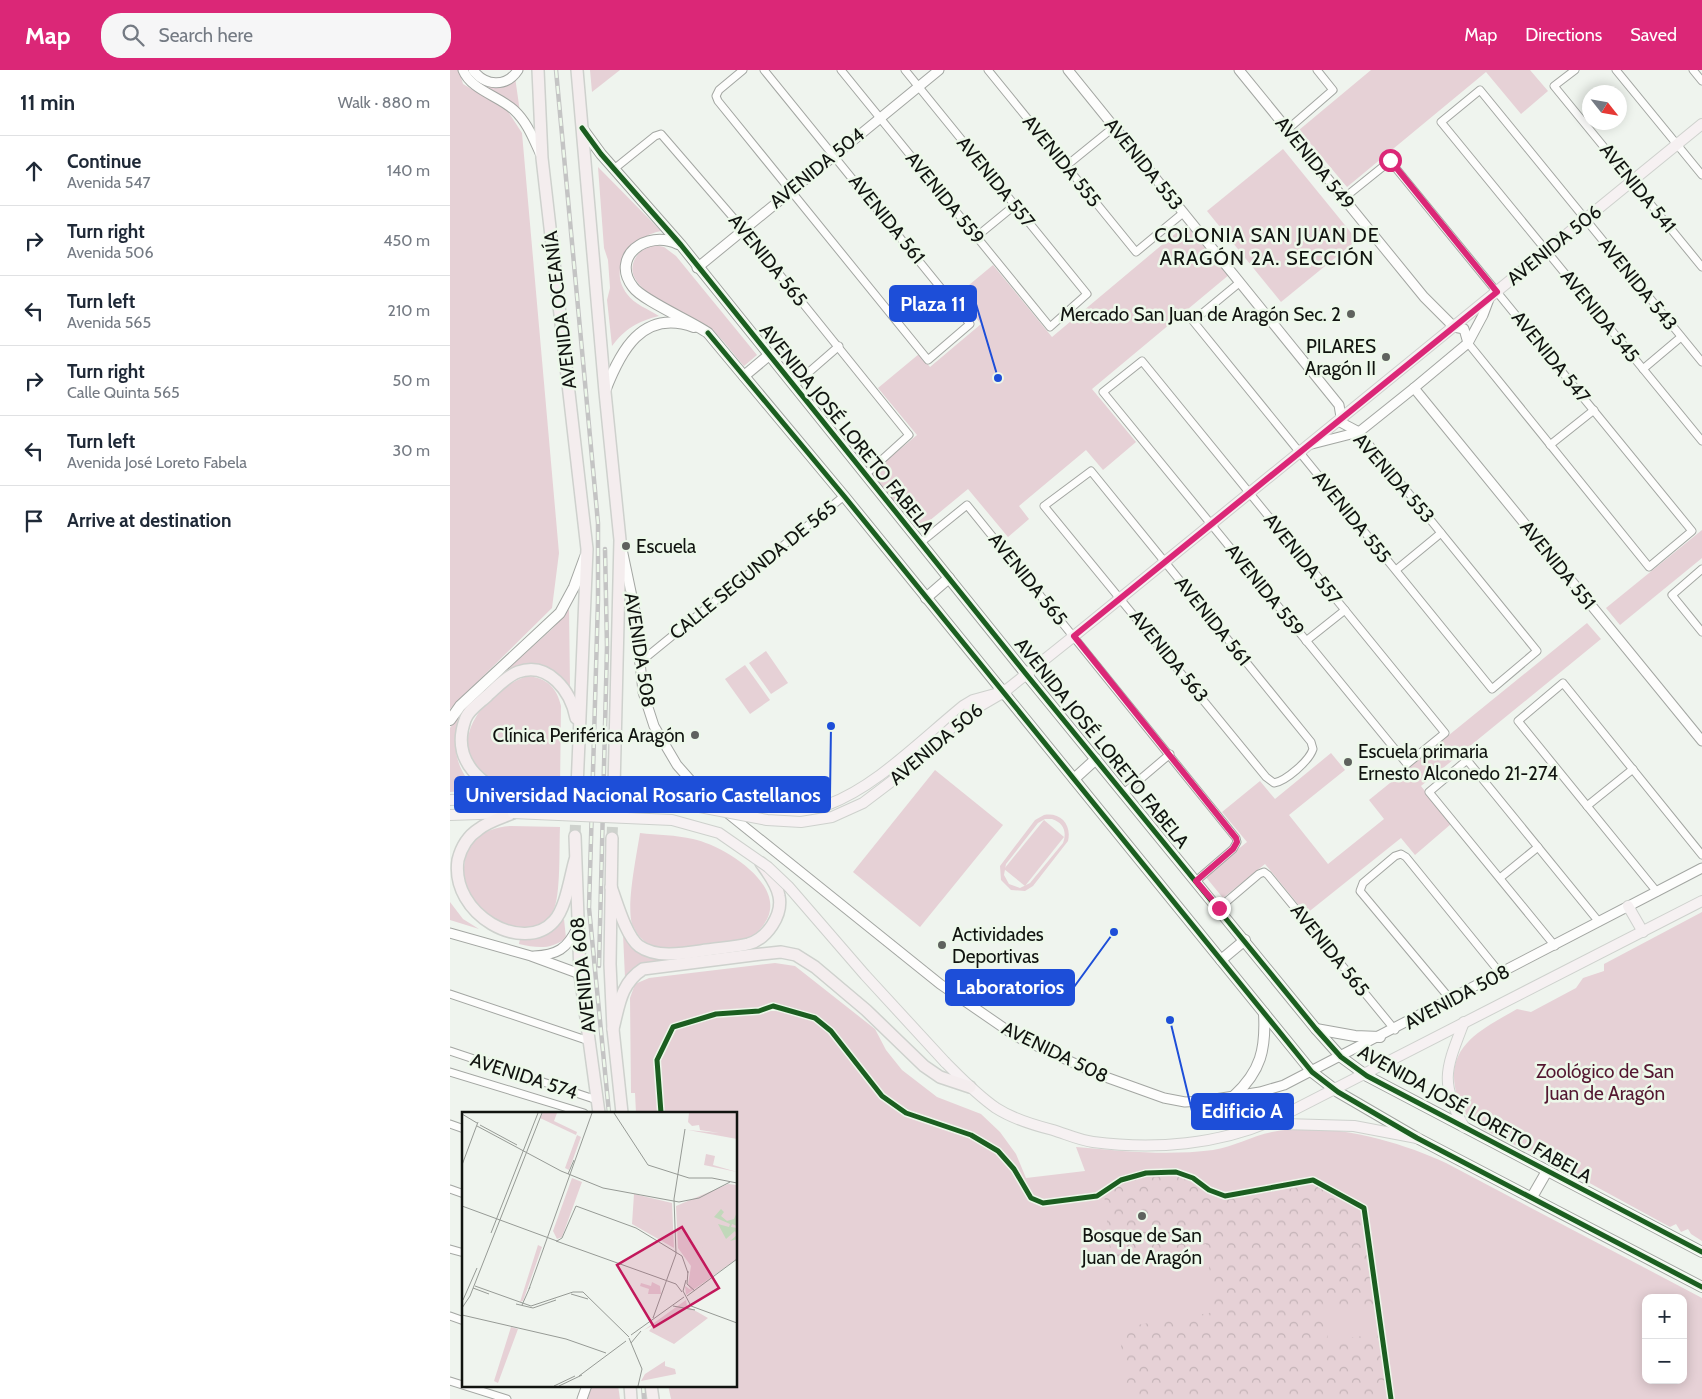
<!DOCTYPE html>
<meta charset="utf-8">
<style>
:root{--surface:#fff;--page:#f6f6f7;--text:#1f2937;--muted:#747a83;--line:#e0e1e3;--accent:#db2777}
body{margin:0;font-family:Cabin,sans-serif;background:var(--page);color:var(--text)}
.controls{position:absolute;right:15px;bottom:15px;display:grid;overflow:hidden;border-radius:10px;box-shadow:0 2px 12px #0003}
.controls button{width:45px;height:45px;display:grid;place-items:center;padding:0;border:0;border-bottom:1px solid var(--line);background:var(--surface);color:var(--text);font:25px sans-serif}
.compass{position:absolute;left:1132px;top:15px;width:45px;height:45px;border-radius:50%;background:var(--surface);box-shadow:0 2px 12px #0003;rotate:121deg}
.stop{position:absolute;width:15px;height:15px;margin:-11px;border:4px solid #db2777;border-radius:50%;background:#fff}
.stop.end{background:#db2777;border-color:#fff;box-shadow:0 1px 5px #0008}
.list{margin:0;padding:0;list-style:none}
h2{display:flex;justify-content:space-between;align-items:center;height:65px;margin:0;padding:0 20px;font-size:21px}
h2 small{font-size:16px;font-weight:400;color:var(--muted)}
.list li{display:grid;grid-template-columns:32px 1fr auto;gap:15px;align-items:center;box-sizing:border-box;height:70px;padding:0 20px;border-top:1px solid var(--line)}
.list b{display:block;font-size:19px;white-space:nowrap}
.list p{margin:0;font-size:16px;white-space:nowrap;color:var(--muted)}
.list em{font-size:16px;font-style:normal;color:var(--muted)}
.icon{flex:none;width:28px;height:28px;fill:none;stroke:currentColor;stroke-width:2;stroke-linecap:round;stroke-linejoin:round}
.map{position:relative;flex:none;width:1252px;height:1329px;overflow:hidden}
header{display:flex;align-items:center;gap:30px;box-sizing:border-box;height:70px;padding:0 25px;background:var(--accent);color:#fff}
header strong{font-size:24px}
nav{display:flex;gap:28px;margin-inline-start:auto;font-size:18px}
.search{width:350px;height:45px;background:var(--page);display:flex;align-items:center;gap:12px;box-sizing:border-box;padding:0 18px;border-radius:20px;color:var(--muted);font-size:19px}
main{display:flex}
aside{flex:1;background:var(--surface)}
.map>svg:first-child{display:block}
</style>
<header>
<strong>Map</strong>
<div class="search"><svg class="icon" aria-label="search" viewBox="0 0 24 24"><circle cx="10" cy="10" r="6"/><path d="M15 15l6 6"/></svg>Search here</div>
<nav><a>Map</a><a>Directions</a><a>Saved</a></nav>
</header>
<main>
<aside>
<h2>11 min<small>Walk · 880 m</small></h2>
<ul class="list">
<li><svg class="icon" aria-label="ahead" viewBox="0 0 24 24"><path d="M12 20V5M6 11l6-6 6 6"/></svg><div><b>Continue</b><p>Avenida 547</p></div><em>140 m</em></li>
<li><svg class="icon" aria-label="right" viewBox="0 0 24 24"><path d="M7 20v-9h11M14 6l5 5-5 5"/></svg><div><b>Turn right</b><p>Avenida 506</p></div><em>450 m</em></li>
<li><svg class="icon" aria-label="left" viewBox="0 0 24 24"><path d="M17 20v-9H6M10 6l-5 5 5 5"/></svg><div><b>Turn left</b><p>Avenida 565</p></div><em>210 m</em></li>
<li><svg class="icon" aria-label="right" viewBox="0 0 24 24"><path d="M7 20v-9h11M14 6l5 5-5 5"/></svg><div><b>Turn right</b><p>Calle Quinta 565</p></div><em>50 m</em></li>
<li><svg class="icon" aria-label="left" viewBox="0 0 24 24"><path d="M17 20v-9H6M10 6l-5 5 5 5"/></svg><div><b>Turn left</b><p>Avenida José Loreto Fabela</p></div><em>30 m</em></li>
<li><svg class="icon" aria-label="arrive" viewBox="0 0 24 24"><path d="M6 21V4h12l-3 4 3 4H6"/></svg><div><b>Arrive at destination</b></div></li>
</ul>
</aside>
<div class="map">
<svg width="1252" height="1329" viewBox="0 0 1252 1329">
<defs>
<pattern id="forest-crowns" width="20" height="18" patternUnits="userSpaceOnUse" patternTransform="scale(1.25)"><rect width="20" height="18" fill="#e6d1d6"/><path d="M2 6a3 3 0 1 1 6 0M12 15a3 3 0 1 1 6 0" fill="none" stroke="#c4b3b7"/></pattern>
</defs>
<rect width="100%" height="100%" fill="#eff4ee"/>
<!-- green -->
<g fill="#e6d1d6" fill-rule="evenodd">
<polygon points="0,0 9,0 13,14 57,40 72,63 109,483 102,538 0,639"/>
<polygon points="140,0 170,0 142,22"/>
<polygon points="921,0 1080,0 1098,21 1071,44 1036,2 897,117 849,60"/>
<polygon points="65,7 70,42 32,15 52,15"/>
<polygon points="833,79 907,170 831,232 757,141"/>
<path d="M148 97 211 161C184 166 156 196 177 224 184 234 198 239 209 246 188 251 175 259 162 276L157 230 160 218 158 190 154 178Z"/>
<polygon points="738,153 780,204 642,319 686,372 653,400 636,380 569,436 579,449 558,467 518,419 467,461 420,404 467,365 428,318 469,284 480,297 531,254 507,225 543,195 602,267"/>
<path d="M205 175 214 177 226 186 307 285 294 296C283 284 273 268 260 259 241 244 175 223 183 194 186 183 194 178 205 175Z"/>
<polygon points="1252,460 1252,488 1170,555 1156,538"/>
<path d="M119 539 120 618C115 612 108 602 99 600 86 598 58 601 48 608L102 559Z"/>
<polygon points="1137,553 1151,569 971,716 1001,754 965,785 951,768 856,844 815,794 773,828 755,806 797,772 772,742 810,711 825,729 881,683 895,700 839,745 878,794 934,749 919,730"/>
<polygon points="316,581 338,613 321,624 299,593"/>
<polygon points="295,595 320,630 300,644 275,609"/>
<path d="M78 606C97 608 107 618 111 636L110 719C89 719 64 722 45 713 36 709 31 703 25 695 0 660 46 615 78 606Z"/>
<path d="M12 641C1 673 3 695 26 720L0 722V658Z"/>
<polygon points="485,700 553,755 470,857 403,802"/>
<path d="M594 745C610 742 622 754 618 771L583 816 575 821 561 820 551 810 550 796 585 750ZM602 749C614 753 617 762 613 773L580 813 570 818 559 814 554 805 556 794 588 753 595 749Z"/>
<polygon points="594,750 614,767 575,816 554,799"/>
<path d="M61 756 110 757C109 776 111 827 103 841 91 864 58 860 38 848 33 845 29 839 25 834 22 831 16 827 14 823 13 819 14 812 14 808 12 776 29 758 61 756Z"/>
<path d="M190 763C207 765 226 765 243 769 272 775 333 812 318 847 315 854 308 863 301 867 293 872 221 881 211 879 198 876 189 869 183 856 175 840 187 783 190 763Z"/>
<polygon points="0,832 13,849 29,859 0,850"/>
<path d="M1252 842V1171L1241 1164 1238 1159 1231 1162 1226 1154 1220 1157 1090 1086 1087 1080 1078 1081 1076 1075 1069 1077C1052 1068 1032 1061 1019 1048 1010 1039 1007 1028 1005 1017 997 974 1036 957 1067 939L1081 942 1126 918 1133 908 1154 901V894Z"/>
<path d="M114 849 116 868C101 880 87 878 69 874L70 869C88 868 102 863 114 849Z"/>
<polygon points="173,864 182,876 216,889 197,894 175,908"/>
<path d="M325 893 345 896 425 959 436 980 452 1000 487 1027 531 1044 550 1062 566 1084 576 1108 635 1101 626 1077C674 1081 715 1086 763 1080 783 1077 802 1066 822 1062 877 1051 946 1070 996 1093L1252 1228V1329H221L218 1315H286V1043H186L185 1023H181L180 928 185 914 199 908ZM1196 1228H1233V1310H1196Z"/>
<polygon points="141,1315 168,1315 170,1329 136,1329"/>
</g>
<!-- forest -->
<polygon fill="url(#forest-crowns)" points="719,1105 737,1108 768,1130 863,1115 899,1132 912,1142 924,1235 874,1240 878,1271 927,1264 937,1329 677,1329 669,1258 765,1242 756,1174 661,1189 654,1123 672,1112"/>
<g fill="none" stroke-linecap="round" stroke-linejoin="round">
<!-- trunk-tunnel -->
<g stroke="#ced2cd" stroke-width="11" stroke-dasharray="11 5.5" stroke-linecap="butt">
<polyline points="125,766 127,718"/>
<polyline points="162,768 164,718"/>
</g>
<defs>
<g id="minor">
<polyline points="293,0 269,20 266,26 268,31 478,290 520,254 314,0"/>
<polyline points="391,0 600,257 637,224 455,0"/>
<polyline points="538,0 686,182 733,143"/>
<polyline points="1125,0 1104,16 1252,197"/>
<polyline points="1166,0 1252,105"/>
<polyline points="1243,0 1252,11"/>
<polyline points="838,59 883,20 867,0"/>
<polyline points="616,96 664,57"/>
<polyline points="164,99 205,66 211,64 293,159 459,365 415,405"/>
<polyline points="894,128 940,91 1242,461 1199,497 1018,273"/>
<polyline points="526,167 565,135"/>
<polyline points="789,213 743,251 1042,619 1087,581 909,362"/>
<polygon points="692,291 995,663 957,694 653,322"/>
<polyline points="1252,292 1030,20 991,52 1252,371"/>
<polyline points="1193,299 1231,267"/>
<polyline points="343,316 389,276"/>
<polyline points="1100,375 1144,340"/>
<path d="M641 401 861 672 863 679C859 691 836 711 824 713L816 707 594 436Z"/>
<polyline points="470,473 517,435 786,768 787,772 783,779 746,811"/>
<polyline points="1252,499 1222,525 1252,562"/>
<polyline points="946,500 991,463"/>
<polyline points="856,571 895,540"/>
<polyline points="189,593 394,426"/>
<polyline points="674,723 720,684"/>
<polyline points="1137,736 1183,699"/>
<polyline points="1050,808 1088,777"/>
<polyline points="1207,822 1068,651 1113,613 1252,785"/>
<polyline points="769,838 809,804 814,802 818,805 945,960"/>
<polyline points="1105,876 979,722 1017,690 1149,852"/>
<polyline points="0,924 139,971"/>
<polyline points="1001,930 910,821 913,813 945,786 951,784 956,787 1051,904"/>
<polyline points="0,981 147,1030"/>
<polyline points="0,1002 134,1043"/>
<polyline points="0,1054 14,1059"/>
<polyline points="0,1119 14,1124"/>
<polyline points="0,1179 14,1183"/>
<polyline points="0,1246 14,1251"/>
<polyline points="0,1311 57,1329"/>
</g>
<g id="tertiary">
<path d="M13 0C21 20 49 26 64 40 77 52 83 68 90 83"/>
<path d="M23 0C35 16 56 18 68 0"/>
<polyline points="618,0 889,335 892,353 909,362"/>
<polyline points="789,0 974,227 1004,257 1014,259 1018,273"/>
<polyline points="247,198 489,0"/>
<polyline points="964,318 1252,671"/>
<polyline points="858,375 909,362 964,318 1018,273 1033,245 1039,229"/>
<polyline points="172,479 185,541 193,622 204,656 227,695 250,721 490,914 567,967 650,1005 714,1028 735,1032 752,1031 810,1022 834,1015 1252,798"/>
<polyline points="0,863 81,886 130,904"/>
<path d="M84 886C107 885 117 879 127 858"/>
<polyline points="132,1329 137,1315"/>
</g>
<g id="secondary">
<polyline points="132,58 151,84 231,175 576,604 866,959 891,987 917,1006 1252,1182"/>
<path d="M228 174C196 159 160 187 183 217 192 230 241 251 258 263L394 426 862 1002 888 1022 967 1068 1252 1217"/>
<polyline points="294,306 318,286"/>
<path d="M155 321C170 282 192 238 244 257"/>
<polyline points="476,528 499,508"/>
<polyline points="0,650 10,636 110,543 124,517 135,487"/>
<polyline points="624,709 646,689"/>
<polyline points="771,890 795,870"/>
<polyline points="866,959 905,966 930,967"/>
<path d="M784 1026C811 1001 816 979 814 943"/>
<polyline points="1082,1127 1097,1101"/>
</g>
<g id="primary">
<polyline points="518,643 554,622 624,566 1252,54"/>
<path d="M250 721C368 782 428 706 513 636L523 630 545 624"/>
<polyline points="0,730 63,728"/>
<polyline points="0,745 59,743"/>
<polyline points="1178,836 1193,862"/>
<path d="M495 992C511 1008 527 1025 546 1038 563 1049 583 1055 603 1060 616 1064 629 1070 643 1072 704 1080 769 1075 826 1049L1252 831"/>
<polyline points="826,1049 834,1054 904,1056 967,1068"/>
<path d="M1014 1057C989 1011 996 999 1014 952"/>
</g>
<g id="trunk">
<polyline points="88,0 92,88 137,479 127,718"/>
<polyline points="127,0 155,322 170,470 164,718"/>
<path d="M66 729C33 716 0 692 15 650 18 640 31 632 38 625 47 617 57 606 68 602 99 591 121 622 126 648"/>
<path d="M63 743C51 748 39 751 29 759 18 766 11 778 8 790 0 845 74 885 104 851 116 838 120 807 125 790"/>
<polyline points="125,766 130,904 149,1043"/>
<polyline points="162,768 160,894 163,959 172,1043"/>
<path d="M161 817C167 833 176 866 189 876 207 889 236 883 257 880 270 878 285 877 298 874 317 869 333 845 329 826 327 814 318 803 311 793"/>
<path d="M163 959C169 935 171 913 193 899L303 885 331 882 346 885 365 897 416 940 474 996 490 1007 520 1017"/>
<polyline points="180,1315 181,1329"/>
<polyline points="201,1315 203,1329"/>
</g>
</defs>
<!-- minor casing -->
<use href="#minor" stroke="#a3a6a2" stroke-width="9"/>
<!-- tertiary casing -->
<use href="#tertiary" stroke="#a3a6a2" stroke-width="11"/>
<!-- secondary casing -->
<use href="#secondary" stroke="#a3a6a2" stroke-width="12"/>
<!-- primary casing -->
<use href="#primary" stroke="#ced1cd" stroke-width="12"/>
<!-- trunk casing -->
<use href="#trunk" stroke="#ced1cd" stroke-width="14"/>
<!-- minor -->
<use href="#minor" stroke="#fdfdfc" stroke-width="7"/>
<!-- tertiary -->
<use href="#tertiary" stroke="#fdfdfc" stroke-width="9"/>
<!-- secondary -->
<use href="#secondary" stroke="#fdfdfc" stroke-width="10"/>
<!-- primary -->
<use href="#primary" stroke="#f6f1f2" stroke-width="10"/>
<!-- trunk -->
<use href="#trunk" stroke="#f4edee" stroke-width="11"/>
<defs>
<g id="rail">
<polyline points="106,0 148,453 148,530 139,838 159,1043"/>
<polyline points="149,896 157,577 155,479"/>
<polyline points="193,1315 194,1329"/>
</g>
</defs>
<!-- rail casing -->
<use href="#rail" stroke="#c4c4c4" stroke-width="4.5"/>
<!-- rail -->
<use href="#rail" stroke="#edf8ea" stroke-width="2.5" stroke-dasharray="8" stroke-linecap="butt"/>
<defs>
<g id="primary-bridge">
<polyline points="66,729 229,733 317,750 351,752 382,747 413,733 442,711 518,643"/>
<polyline points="63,743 222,750 269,763 318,797 338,816 415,905 495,992"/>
</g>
</defs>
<!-- primary-bridge casing -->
<use href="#primary-bridge" stroke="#ced1cd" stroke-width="12" stroke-linecap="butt"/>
<!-- primary-bridge -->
<use href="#primary-bridge" stroke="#f6f1f2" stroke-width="10"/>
<defs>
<g id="cycleway">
<polyline points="132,58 151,84 231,175 576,604 866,959 891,987 917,1006 1252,1182"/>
<polyline points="258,263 394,426 862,1002 888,1022 967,1068 1252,1217"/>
<polyline points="211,1043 207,990 223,957 266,944 309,941 323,936 365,948 381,961 432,1026 456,1043 521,1065 548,1081 564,1099 581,1128 593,1133 647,1126 671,1110 696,1103 726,1102 743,1108 759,1120 775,1126 863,1110 914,1138 941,1329"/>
</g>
</defs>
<!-- cycleway casing -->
<use href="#cycleway" stroke="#edf8ea" stroke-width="8"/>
<!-- cycleway -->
<use href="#cycleway" stroke="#1b5e20" stroke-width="5"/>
</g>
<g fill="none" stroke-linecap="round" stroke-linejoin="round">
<!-- route -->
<polyline stroke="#db2777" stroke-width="6" points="769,838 746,811 783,779 787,772 786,768 624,566 1047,222 940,90"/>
</g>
<!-- markers -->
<g fill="#5f625e" stroke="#edf8ea" stroke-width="2">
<circle cx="901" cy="244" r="5"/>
<circle cx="936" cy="287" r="5"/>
<circle cx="176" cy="476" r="5"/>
<circle cx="245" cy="665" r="5"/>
<circle cx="898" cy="692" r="5"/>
<circle cx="492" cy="875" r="5"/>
<circle cx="692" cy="1146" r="5"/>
</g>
<g text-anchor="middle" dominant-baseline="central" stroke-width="5" stroke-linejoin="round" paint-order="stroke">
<!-- street labels -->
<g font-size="19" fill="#111410" stroke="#edf8ea">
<text transform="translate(612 91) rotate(51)">AVENIDA 555</text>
<text transform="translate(865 93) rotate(51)">AVENIDA 549</text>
<text transform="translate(694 94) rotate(51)">AVENIDA 553</text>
<text transform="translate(367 98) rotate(-39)">AVENIDA 504</text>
<text transform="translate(546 112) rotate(51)">AVENIDA 557</text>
<text transform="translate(1188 118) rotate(51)">AVENIDA 541</text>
<text transform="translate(495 128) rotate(51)">AVENIDA 559</text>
<text transform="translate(437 149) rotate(51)">AVENIDA 561</text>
<text transform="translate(1104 175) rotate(-39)">AVENIDA 506</text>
<text transform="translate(318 190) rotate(51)">AVENIDA 565</text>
<text transform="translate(1188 214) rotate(51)">AVENIDA 543</text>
<text transform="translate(110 240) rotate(-97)">AVENIDA OCEANÍA</text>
<text transform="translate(1150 246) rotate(51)">AVENIDA 545</text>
<text transform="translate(1101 287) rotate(51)">AVENIDA 547</text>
<text transform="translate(397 359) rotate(51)">AVENIDA JOSÉ LORETO FABELA</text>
<text transform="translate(944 408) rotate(49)">AVENIDA 553</text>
<text transform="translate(902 447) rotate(51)">AVENIDA 555</text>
<text transform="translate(853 489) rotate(51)">AVENIDA 557</text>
<text transform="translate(1108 495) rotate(51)">AVENIDA 551</text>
<text transform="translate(303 500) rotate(-39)">CALLE SEGUNDA DE 565</text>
<text transform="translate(578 509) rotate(51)">AVENIDA 565</text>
<text transform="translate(815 520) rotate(51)">AVENIDA 559</text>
<text transform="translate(763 551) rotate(51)">AVENIDA 561</text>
<text transform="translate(190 580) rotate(81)">AVENIDA 508</text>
<text transform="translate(719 586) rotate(51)">AVENIDA 563</text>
<text transform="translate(652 673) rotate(51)">AVENIDA JOSÉ LORETO FABELA</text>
<text transform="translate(486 674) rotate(-40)">AVENIDA 506</text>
<text transform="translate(880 880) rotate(51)">AVENIDA 565</text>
<text transform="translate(133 905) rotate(-96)">AVENIDA 608</text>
<text transform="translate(1007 927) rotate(-28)">AVENIDA 508</text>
<text transform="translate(605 982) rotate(26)">AVENIDA 508</text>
<text transform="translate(74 1006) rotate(18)">AVENIDA 574</text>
<text transform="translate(1025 1044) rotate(29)">AVENIDA JOSÉ LORETO FABELA</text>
</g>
<!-- poi labels -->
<g font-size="19" fill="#111410" stroke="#edf8ea" text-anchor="end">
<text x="891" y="244">Mercado San Juan de Aragón Sec. 2</text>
<text x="926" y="276">PILARES<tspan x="926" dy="22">Aragón II</tspan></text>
<text x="186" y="476" text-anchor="start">Escuela</text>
<text x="235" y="665">Clínica Periférica Aragón</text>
<text x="908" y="681" text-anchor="start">Escuela primaria<tspan x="908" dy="22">Ernesto Alconedo 21-274</tspan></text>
<text x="502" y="864" text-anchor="start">Actividades<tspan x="502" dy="22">Deportivas</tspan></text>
<text x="692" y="1165" text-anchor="middle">Bosque de San<tspan x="692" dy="22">Juan de Aragón</tspan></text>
</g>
<!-- park labels -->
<g font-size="19" fill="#541731" stroke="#edf8ea">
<text x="1155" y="1001">Zoológico de San<tspan x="1155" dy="22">Juan de Aragón</tspan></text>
</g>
<!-- neighbourhood labels -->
<g font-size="20" letter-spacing="1" fill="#111410" stroke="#edf8ea">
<text x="817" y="165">COLONIA SAN JUAN DE<tspan x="817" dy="23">ARAGÓN 2A. SECCIÓN</tspan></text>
</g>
</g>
<!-- overview -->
<g transform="translate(12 1042)">
<rect width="275" height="275" fill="#eff4ee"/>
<path d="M81 1H95L92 9 115 20 114 23 78 6ZM227 1H275V27L226 18 257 21 238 18 237 13 230 14 226 10ZM244 42 253 44 251 53 275 60 242 53ZM110 66 120 70 100 125 95 127 91 119ZM266 72 275 73V147L224 183 223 174 229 178 226 173 229 154 216 136 214 94ZM172 82 210 91 212 136 170 112ZM76 133 80 135 61 189 58 190ZM190 170 198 174 199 182H186L187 177 178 174 179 171 189 174ZM224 188 225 194 246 206 212 232 187 219 192 213 182 218ZM49 215 56 217 36 271 32 269ZM203 249V254L213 257 214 262 179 269 183 262Z" fill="#e6d1d6"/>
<path d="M115 23 119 25 107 58 103 56ZM189 99 190 104 201 100 204 108 200 114 187 105ZM234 126 243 139 234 145 230 141 228 150 221 137 228 135 227 132Z" fill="#e6d1d6"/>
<path d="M259 97 262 100 259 104 265 109 272 107 275 100V114L270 112 269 115 275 116V127L272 128 268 129 275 123 273 119 264 127 256 112 267 115 268 112 252 105Z" fill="#c1d8ba"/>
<path fill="none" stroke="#969a95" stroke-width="1" d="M152 1 186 53 227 66H250L275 71M0 2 15 11M18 13 55 33M15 14 99 59 141 76 217 90 237 86 268 70M0 53 16 10M106 62 112 48M0 94 95 129 100 126 114 94 174 116 220 144 226 161M29 121 76 1M94 129 214 172 220 180M226 159 225 172 233 179M224 168 221 179 229 194 275 211M13 174 69 194 111 180H121L167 225M11 176 27 182M67 177 130 1M109 182 126 187M225 184 275 147M1 188 15 156M54 192 71 196 94 188M60 193 68 175M211 194 233 198M0 196 8 184 80 1M0 203 104 227 144 241M191 206 214 142 212 87 223 17M169 223 222 185M167 226 180 257 176 274M169 231 179 219M117 264 164 229M92 274 113 264M97 274 120 263"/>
<path fill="#c2185b" fill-opacity="0.15" stroke="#c2185b" stroke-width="2.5" d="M220 115 257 176 192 215 155 153Z"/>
<rect width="275" height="275" fill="none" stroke="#111410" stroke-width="2.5"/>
</g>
<!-- callouts -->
<path fill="none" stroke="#1d4ed8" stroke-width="2" d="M548 308L526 234M381 656L380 725M664 862L624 917M720 950L742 1041"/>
<g fill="#1d4ed8" stroke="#edf8ea" stroke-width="2">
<circle cx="548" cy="308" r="5"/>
<circle cx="381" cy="656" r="5"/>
<circle cx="664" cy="862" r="5"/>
<circle cx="720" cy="950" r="5"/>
</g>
<g fill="#1d4ed8" stroke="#1d4ed8" stroke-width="2">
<rect x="440" y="216" width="86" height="35" rx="5"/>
<rect x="5" y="707" width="375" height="35" rx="5"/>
<rect x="496" y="900" width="128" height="35" rx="5"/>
<rect x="742" y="1024" width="101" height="35" rx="5"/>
</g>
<g font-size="20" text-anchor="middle" font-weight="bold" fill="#fff">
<text x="483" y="241">Plaza 11</text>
<text x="193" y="732">Universidad Nacional Rosario Castellanos</text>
<text x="560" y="924">Laboratorios</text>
<text x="792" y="1048">Edificio A</text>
</g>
</svg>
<div class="controls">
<button>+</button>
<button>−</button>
</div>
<svg class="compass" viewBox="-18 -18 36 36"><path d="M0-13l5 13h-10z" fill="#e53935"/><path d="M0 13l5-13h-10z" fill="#747a83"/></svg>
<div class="stop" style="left:940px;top:90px"></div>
<div class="stop end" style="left:769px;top:838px"></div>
</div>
</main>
